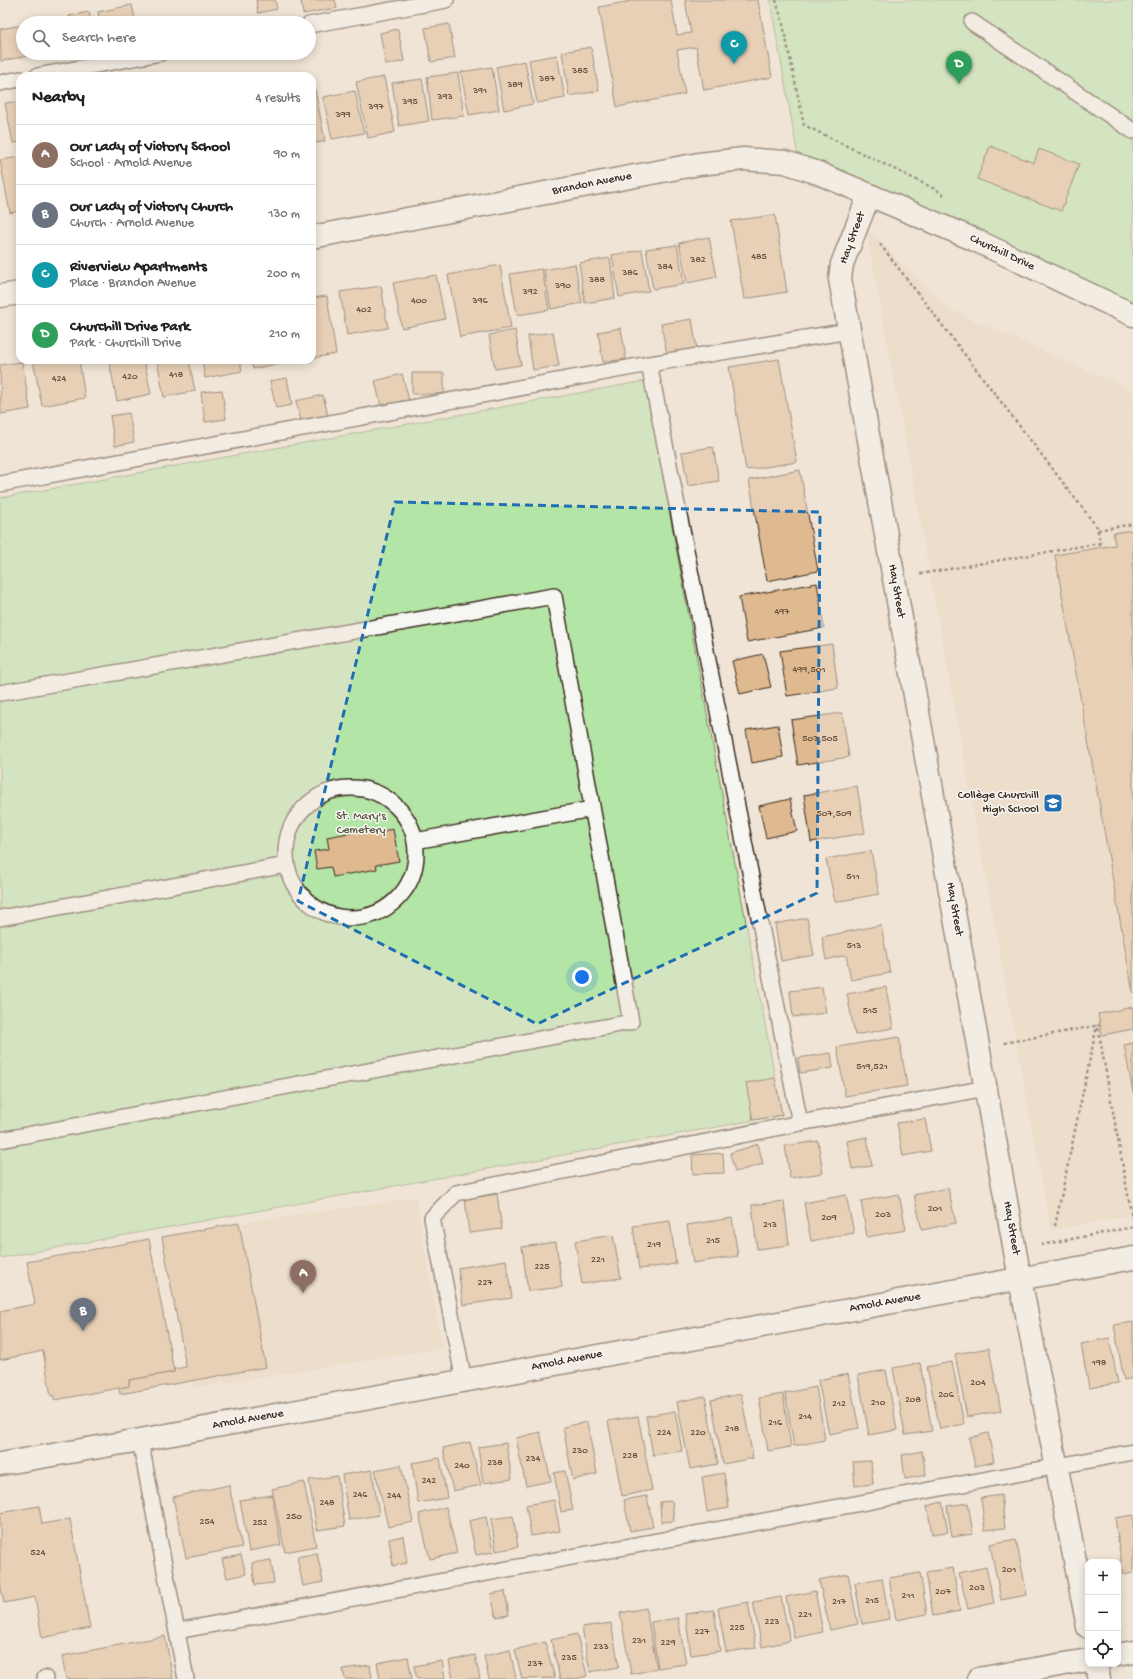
<!DOCTYPE html>
<meta charset="utf-8">
<style>
:root{--surface:#fff;--page:#f2f2f2;--text:#222;--muted:#767676;--line:#e0e0e0;--accent:#0b8043}
body{margin:0;font-family:"Gochi Hand",sans-serif;background:var(--page);color:var(--text)}
.controls{position:absolute;right:12px;bottom:12px;display:grid;overflow:hidden;border-radius:8px;box-shadow:0 2px 10px #0003}
.controls button{width:36px;height:36px;display:grid;place-items:center;padding:0;border:0;border-bottom:1px solid var(--line);background:var(--surface);color:var(--text);font:20px sans-serif}
.you{position:absolute;left:582px;top:977px;width:14px;height:14px;margin:-10px;border:3px solid #fff;border-radius:50%;background:#1a73e8;box-shadow:0 0 0 6px #1a73e833}
.badge{display:grid;place-items:center;width:26px;height:26px;border-radius:50%;background:var(--accent);color:#fff;font-size:13px;font-weight:700}
.pin{position:absolute;translate:-50% -33px;filter:drop-shadow(0 1px 2px #0008)}
.pin::after{content:'';position:absolute;top:21px;width:14px;height:12px;background:inherit;clip-path:polygon(0 0,100% 0,50% 100%)}
.list{margin:0;padding:0;list-style:none}
h2{display:flex;justify-content:space-between;align-items:center;height:52px;margin:0;padding:0 16px;font-size:17px}
h2 small{font-size:13px;font-weight:400;color:var(--muted)}
.list li{display:grid;grid-template-columns:26px 1fr auto;gap:12px;align-items:center;box-sizing:border-box;height:60px;padding:0 16px;border-top:1px solid var(--line)}
.list b{display:block;font-size:15px;white-space:nowrap}
.list p{margin:0;font-size:13px;white-space:nowrap;color:var(--muted)}
.list em{font-size:13px;font-style:normal;color:var(--muted)}
.icon{flex:none;width:22px;height:22px;fill:none;stroke:currentColor;stroke-width:2;stroke-linecap:round;stroke-linejoin:round}
.map{position:relative;flex:none;width:1133px;height:1679px;overflow:hidden}
.search{position:absolute;background:var(--surface);box-shadow:0 2px 10px #0003;left:16px;top:16px;width:300px;height:44px;display:flex;align-items:center;gap:10px;box-sizing:border-box;padding:0 14px;border-radius:22px;color:var(--muted);font-size:15px}
.panel{position:absolute;background:var(--surface);box-shadow:0 2px 10px #0003;left:16px;top:72px;width:300px;height:292px;border-radius:12px}
.map>svg:first-child{display:block}
</style>
<div class="map">
<svg width="1133" height="1679" viewBox="0 0 1133 1679">
<rect width="100%" height="100%" fill="#efe4d5"/>
<filter id="ink" filterUnits="userSpaceOnUse"><feTurbulence type="fractalNoise" baseFrequency=".025" numOctaves="2"/><feDisplacementMap in="SourceGraphic" scale="8" xChannelSelector="R" yChannelSelector="G"/><feConvolveMatrix kernelMatrix="1 2 1 2 8 2 1 2 1" color-interpolation-filters="sRGB"/></filter>
<g filter="url(#ink)">
<!-- built -->
<g fill="#ead7c0">
<polygon points="866,228 947,308 1133,391 1133,1215 1051,1230"/>
<polygon points="416,1198 442,1348 193,1388 162,1237 239,1223"/>
</g>
<!-- green -->
<g fill="#b3e5a6" stroke="#778862">
<polygon points="770,0 1133,0 1133,315 800,167"/>
<polygon points="645,381 782,1115 0,1258 0,498"/>
</g>
<!-- building -->
<g fill="#dfb990" stroke="#3b2a1e">
<polygon points="256,0 275,0 277,9 258,13"/>
<polygon points="301,0 335,0 337,8 303,14"/>
<polygon points="636,0 671,0 677,35 691,33 685,0 758,0 772,77 704,90 696,47 677,50 685,94 617,107 599,7"/>
<polygon points="132,5 136,23 100,23 98,12"/>
<polygon points="89,12 91,23 71,23 69,16"/>
<polygon points="449,24 455,58 431,62 425,28"/>
<polygon points="23,25 23,53 38,54 1,61 0,29"/>
<polygon points="398,29 404,61 386,65 380,33"/>
<polygon points="591,47 599,91 569,96 562,52"/>
<polygon points="557,55 565,98 537,103 529,60"/>
<polygon points="525,61 533,104 504,110 496,67"/>
<polygon points="492,67 499,110 469,115 461,72"/>
<polygon points="458,73 464,116 432,120 427,77"/>
<polygon points="384,77 395,132 368,138 356,82"/>
<polygon points="422,79 429,121 399,126 392,83"/>
<polygon points="312,90 315,90 325,141 312,144"/>
<polygon points="355,91 364,133 332,139 323,97"/>
<polygon points="20,101 20,142 13,143 5,103"/>
<polygon points="990,146 1034,163 1039,149 1079,164 1061,211 977,179"/>
<polygon points="20,157 20,211 10,213 0,160"/>
<polygon points="775,215 787,292 744,299 731,221"/>
<polygon points="709,237 717,277 687,283 679,243"/>
<polygon points="677,245 684,284 653,289 646,249"/>
<polygon points="642,250 649,291 619,297 612,255"/>
<polygon points="610,258 615,298 585,303 579,263"/>
<polygon points="575,264 582,303 551,309 544,270"/>
<polygon points="500,265 511,328 460,337 448,275"/>
<polygon points="542,269 549,310 517,315 510,274"/>
<polygon points="436,275 445,319 402,328 393,283"/>
<polygon points="381,286 388,328 347,335 340,292"/>
<polygon points="327,296 336,354 312,358 312,298"/>
<polygon points="692,319 697,350 667,355 661,324"/>
<polygon points="621,328 626,359 603,362 598,332"/>
<polygon points="515,330 521,365 495,369 489,335"/>
<polygon points="553,332 559,366 533,370 528,336"/>
<polygon points="779,359 797,462 746,470 729,367"/>
<polygon points="33,360 79,360 85,398 42,406"/>
<polygon points="109,360 144,360 151,394 117,401"/>
<polygon points="157,360 189,360 195,391 164,397"/>
<polygon points="202,360 240,360 242,371 205,378"/>
<polygon points="251,360 286,360 287,362 253,369"/>
<polygon points="22,362 30,409 1,414 0,365"/>
<rect x="412" y="373" width="32" height="21"/>
<polygon points="402,374 409,400 381,406 375,381"/>
<polygon points="287,378 292,405 276,408 270,381"/>
<polygon points="222,390 226,419 205,422 201,392"/>
<polygon points="323,395 328,416 301,422 296,401"/>
<polygon points="129,413 134,442 115,446 110,416"/>
<polygon points="713,447 719,481 688,486 682,452"/>
<polygon points="800,470 818,571 767,581 749,480"/>
<polygon points="1133,530 1133,993 1055,555 1115,545 1113,533"/>
<polygon points="817,583 824,628 747,642 739,597"/>
<polygon points="832,644 838,688 787,696 780,651"/>
<polygon points="763,654 771,687 740,694 732,661"/>
<polygon points="842,713 849,757 798,765 791,720"/>
<polygon points="778,725 783,757 752,763 746,730"/>
<polygon points="857,786 865,833 811,842 804,795"/>
<polygon points="790,799 797,831 766,838 759,806"/>
<polygon points="370,829 371,833 393,829 399,861 376,865 377,869 333,877 331,867 317,869 314,851 329,849 327,837"/>
<polygon points="871,851 879,894 835,902 826,859"/>
<polygon points="807,918 814,955 781,961 775,924"/>
<polygon points="881,925 890,973 851,980 846,955 826,960 822,937"/>
<polygon points="822,987 826,1013 793,1017 790,991"/>
<polygon points="886,987 893,1028 855,1035 847,994"/>
<polygon points="1133,1007 1133,1029 1102,1035 1098,1014"/>
<polygon points="899,1037 907,1086 845,1096 837,1047"/>
<polygon points="1133,1043 1133,1092 1124,1045"/>
<polygon points="831,1053 833,1068 800,1073 798,1058"/>
<polygon points="775,1078 782,1115 753,1120 746,1083"/>
<polygon points="925,1119 931,1151 903,1156 897,1123"/>
<polygon points="867,1137 872,1166 852,1169 847,1141"/>
<polygon points="818,1141 823,1173 790,1178 785,1146"/>
<polygon points="758,1144 763,1164 735,1172 730,1153"/>
<polygon points="723,1153 724,1173 693,1174 692,1155"/>
<polygon points="948,1188 956,1223 922,1230 914,1195"/>
<polygon points="497,1194 502,1229 469,1233 465,1199"/>
<polygon points="899,1194 906,1230 867,1237 861,1201"/>
<polygon points="846,1195 854,1233 811,1241 804,1203"/>
<polygon points="784,1201 789,1245 757,1249 752,1205"/>
<polygon points="732,1218 738,1256 693,1263 687,1225"/>
<polygon points="670,1221 676,1264 639,1269 633,1226"/>
<polygon points="239,1223 266,1367 120,1394 119,1388 129,1386 129,1380 174,1372 174,1369 186,1367 162,1237"/>
<polygon points="613,1235 621,1278 582,1284 575,1241"/>
<polygon points="149,1239 174,1372 129,1380 129,1386 55,1400 53,1395 51,1396 43,1351 0,1360 0,1311 35,1304 27,1262"/>
<polygon points="556,1242 562,1287 528,1291 522,1247"/>
<polygon points="506,1260 512,1298 463,1305 458,1268"/>
<polygon points="1133,1322 1133,1378 1124,1380 1114,1325"/>
<polygon points="1109,1338 1118,1383 1089,1388 1081,1344"/>
<polygon points="989,1348 1001,1411 967,1417 955,1354"/>
<polygon points="952,1362 964,1424 940,1429 927,1367"/>
<polygon points="920,1363 932,1431 905,1435 893,1368"/>
<polygon points="886,1370 897,1430 869,1435 858,1375"/>
<polygon points="848,1374 859,1428 829,1434 818,1380"/>
<polygon points="816,1387 825,1440 794,1446 785,1393"/>
<polygon points="741,1394 753,1458 723,1464 711,1400"/>
<polygon points="783,1394 791,1447 768,1451 759,1398"/>
<polygon points="705,1396 718,1464 690,1469 677,1402"/>
<polygon points="675,1411 682,1451 653,1455 646,1416"/>
<polygon points="638,1416 652,1490 622,1496 608,1421"/>
<polygon points="587,1422 597,1474 573,1480 563,1427"/>
<polygon points="540,1432 551,1481 526,1486 516,1438"/>
<polygon points="988,1433 994,1462 975,1466 969,1438"/>
<polygon points="470,1442 481,1485 453,1491 443,1448"/>
<polygon points="506,1443 512,1479 483,1483 478,1447"/>
<polygon points="922,1451 926,1475 905,1479 902,1455"/>
<polygon points="440,1458 447,1498 418,1503 412,1463"/>
<polygon points="871,1461 873,1484 855,1486 853,1462"/>
<polygon points="401,1465 413,1522 388,1527 375,1470"/>
<polygon points="372,1470 379,1515 349,1520 342,1475"/>
<polygon points="565,1471 573,1510 561,1512 554,1473"/>
<polygon points="724,1473 729,1508 707,1512 702,1477"/>
<polygon points="337,1476 345,1526 317,1530 309,1480"/>
<polygon points="304,1482 316,1546 285,1552 272,1489"/>
<polygon points="229,1485 242,1547 186,1558 173,1497"/>
<polygon points="272,1495 281,1545 249,1551 240,1500"/>
<polygon points="1001,1495 1005,1528 985,1530 981,1498"/>
<polygon points="647,1496 653,1527 630,1531 624,1500"/>
<polygon points="554,1500 560,1531 531,1536 526,1505"/>
<polygon points="672,1501 674,1521 661,1522 660,1502"/>
<polygon points="942,1502 948,1532 932,1534 927,1506"/>
<polygon points="968,1503 973,1534 952,1537 947,1506"/>
<polygon points="39,1506 42,1524 70,1519 90,1628 42,1638 35,1597 4,1603 0,1582 0,1513"/>
<polygon points="446,1507 457,1553 430,1559 419,1514"/>
<polygon points="1133,1515 1133,1572 1123,1574 1115,1518"/>
<polygon points="513,1516 518,1547 496,1551 491,1519"/>
<polygon points="486,1517 493,1552 476,1555 469,1521"/>
<polygon points="403,1536 407,1563 393,1566 389,1539"/>
<polygon points="1016,1539 1027,1595 1001,1600 990,1544"/>
<polygon points="317,1553 323,1582 303,1586 297,1557"/>
<polygon points="241,1555 246,1574 227,1578 222,1559"/>
<polygon points="271,1560 274,1583 255,1585 252,1563"/>
<polygon points="986,1567 994,1603 968,1609 959,1573"/>
<polygon points="953,1568 960,1611 933,1616 926,1572"/>
<polygon points="920,1573 927,1614 896,1620 889,1578"/>
<polygon points="848,1574 858,1624 830,1630 819,1580"/>
<polygon points="882,1578 889,1619 862,1624 855,1583"/>
<polygon points="505,1591 509,1615 496,1617 491,1594"/>
<polygon points="815,1591 823,1632 794,1638 786,1597"/>
<polygon points="781,1597 790,1641 762,1647 753,1602"/>
<polygon points="748,1602 756,1648 726,1652 718,1608"/>
<polygon points="646,1608 657,1669 631,1674 620,1613"/>
<polygon points="714,1610 720,1651 691,1655 685,1614"/>
<polygon points="678,1618 686,1664 658,1668 651,1622"/>
<polygon points="611,1623 619,1667 590,1672 582,1627"/>
<polygon points="577,1634 587,1676 575,1679 560,1679 551,1640"/>
<polygon points="165,1636 173,1679 66,1679 62,1656"/>
<polygon points="545,1642 555,1678 522,1679 515,1650"/>
<polygon points="510,1650 516,1679 489,1679 484,1656"/>
<polygon points="475,1655 480,1679 453,1679 449,1661"/>
<polygon points="408,1657 412,1679 380,1679 377,1663"/>
<polygon points="442,1661 445,1679 417,1679 414,1666"/>
<polygon points="370,1665 372,1679 345,1679 343,1669"/>
</g>
<g fill="none" stroke-linecap="round" stroke-linejoin="round">
<defs>
<g id="lane">
<polyline points="972,22 1133,131"/>
<polyline points="309,25 446,0"/>
<polyline points="37,76 161,53"/>
<polyline points="0,83 20,79"/>
<polyline points="649,364 800,1123"/>
<polyline points="0,484 649,364 849,331"/>
<polyline points="0,693 554,596 631,1022 0,1140"/>
<circle cx="351" cy="853" r="65"/>
<polyline points="415,841 592,809"/>
<polyline points="0,918 286,865"/>
<polyline points="464,1381 432,1218 456,1193 800,1123 986,1088"/>
<polyline points="140,1440 186,1679"/>
<polyline points="177,1631 1133,1452"/>
<polyline points="45,1678 45,1679"/>
</g>
<g id="street">
<polyline points="869,195 842,264 840,279 1020,1279 1088,1627"/>
<polyline points="312,237 699,164 743,159 785,162 818,173 975,240 1133,315"/>
<polyline points="0,296 20,293"/>
<polyline points="0,1464 140,1440 1133,1258"/>
<polyline points="1118,1655 1133,1652"/>
<polyline points="1096,1664 1099,1679"/>
<polyline points="978,1679 1088,1660"/>
</g>
</defs>
<!-- lane casing -->
<use href="#lane" stroke="#3b2a1e" stroke-width="18"/>
<!-- street casing -->
<use href="#street" stroke="#3b2a1e" stroke-width="25"/>
<!-- path -->
<g stroke="#3b2a1e" stroke-width="2.5" stroke-dasharray="3 3" stroke-linecap="butt">
<polyline points="776,0 783,24 804,125 937,190 944,196"/>
<polyline points="880,244 1097,527 1101,547"/>
<polyline points="1098,530 1133,524"/>
<polyline points="920,574 1100,543"/>
<polyline points="1098,1028 1133,1223"/>
<polyline points="1004,1043 1100,1025"/>
<polyline points="1055,1226 1097,1025"/>
<polyline points="1041,1245 1133,1227"/>
</g>
<!-- lane -->
<use href="#lane" stroke="#f6f6f2" stroke-width="15"/>
<!-- street -->
<use href="#street" stroke="#f6f6f2" stroke-width="22"/>
</g>
</g>
<!-- marked area -->
<path d="M0 0H1133V1679H0ZM395 502 820 512 817 893 537 1024 298 901Z" fill="#efe4d5" fill-opacity=".55" fill-rule="evenodd"/>
<path fill="none" stroke="#1f6fb2" stroke-width="3" stroke-dasharray="8 5" stroke-linejoin="round" d="M395 502 820 512 817 893 537 1024 298 901Z"/>
<!-- icons -->
<defs>
<symbol id="school-square" viewBox="-11 -11 22 22"><rect x="-9" y="-9" width="18" height="18" rx="4" fill="#1f6fb2" stroke="#f6f6f2"/><path d="M0-5L7-2L0 1L-7-2ZM-4 1L0 2.5L4 1V4Q0 6-4 4Z" fill="#fff"/></symbol>
</defs>
<g fill-rule="evenodd">
<use href="#school-square" x="1042" y="792" width="22" height="22"/>
</g>
<g text-anchor="middle" dominant-baseline="central" stroke-width="3" stroke-linejoin="round" paint-order="stroke">
<!-- number labels -->
<g font-size="10" fill="#644e3a">
<text x="580" y="71">385</text>
<text x="547" y="79">387</text>
<text x="515" y="85">389</text>
<text x="480" y="91">391</text>
<text x="445" y="97">393</text>
<text x="410" y="102">395</text>
<text x="376" y="107">397</text>
<text x="343" y="115">399</text>
<text x="759" y="257">485</text>
<text x="698" y="260">382</text>
<text x="665" y="267">384</text>
<text x="630" y="273">386</text>
<text x="597" y="280">388</text>
<text x="563" y="286">390</text>
<text x="530" y="292">392</text>
<text x="419" y="301">400</text>
<text x="480" y="301">396</text>
<text x="364" y="310">402</text>
<text x="176" y="375">418</text>
<text x="130" y="377">420</text>
<text x="59" y="379">424</text>
<text x="782" y="612">497</text>
<text x="809" y="670">499,501</text>
<text x="820" y="739">503,505</text>
<text x="834" y="814">507,509</text>
<text x="853" y="877">511</text>
<text x="854" y="946">513</text>
<text x="870" y="1011">515</text>
<text x="872" y="1067">519,521</text>
<text x="935" y="1209">201</text>
<text x="883" y="1215">203</text>
<text x="829" y="1218">209</text>
<text x="770" y="1225">213</text>
<text x="713" y="1241">215</text>
<text x="654" y="1245">219</text>
<text x="598" y="1260">221</text>
<text x="542" y="1267">225</text>
<text x="485" y="1283">227</text>
<text x="1099" y="1363">198</text>
<text x="978" y="1383">204</text>
<text x="946" y="1395">206</text>
<text x="913" y="1400">208</text>
<text x="878" y="1403">210</text>
<text x="839" y="1404">212</text>
<text x="805" y="1417">214</text>
<text x="775" y="1423">216</text>
<text x="732" y="1429">218</text>
<text x="664" y="1433">224</text>
<text x="698" y="1433">220</text>
<text x="580" y="1451">230</text>
<text x="630" y="1456">228</text>
<text x="533" y="1459">234</text>
<text x="495" y="1463">238</text>
<text x="462" y="1466">240</text>
<text x="429" y="1481">242</text>
<text x="360" y="1495">246</text>
<text x="394" y="1496">244</text>
<text x="327" y="1503">248</text>
<text x="294" y="1517">250</text>
<text x="207" y="1522">254</text>
<text x="260" y="1523">252</text>
<text x="38" y="1553">524</text>
<text x="1009" y="1570">201</text>
<text x="977" y="1588">203</text>
<text x="943" y="1592">207</text>
<text x="908" y="1596">211</text>
<text x="872" y="1601">215</text>
<text x="839" y="1602">217</text>
<text x="805" y="1615">221</text>
<text x="772" y="1622">223</text>
<text x="737" y="1628">225</text>
<text x="702" y="1632">227</text>
<text x="639" y="1641">231</text>
<text x="668" y="1643">229</text>
<text x="601" y="1647">233</text>
<text x="569" y="1658">235</text>
<text x="535" y="1664">237</text>
</g>
<!-- street labels -->
<g font-size="12" fill="#3b2a1e" stroke="#f6f6f2">
<text transform="translate(592 184) rotate(-11)">Brandon Avenue</text>
<text transform="translate(853 238) rotate(-70)">Hay Street</text>
<text transform="translate(1002 253) rotate(25)">Churchill Drive</text>
<text transform="translate(896 591) rotate(80)">Hay Street</text>
<text transform="translate(954 909) rotate(80)">Hay Street</text>
<text transform="translate(1011 1228) rotate(80)">Hay Street</text>
<text transform="translate(885 1303) rotate(-10)">Arnold Avenue</text>
<text transform="translate(567 1361) rotate(-11)">Arnold Avenue</text>
<text transform="translate(248 1420) rotate(-10)">Arnold Avenue</text>
</g>
<!-- poi labels -->
<g font-size="12" fill="#3b2a1e" stroke="#f6f6f2" text-anchor="end">
<text x="1039" y="796">Collège Churchill<tspan x="1039" dy="14">High School</tspan></text>
</g>
<!-- park labels -->
<g font-size="12" fill="#595940" stroke="#f6f6f2">
<text x="361" y="817">St. Mary's<tspan x="361" dy="14">Cemetery</tspan></text>
</g>
</g>
</svg>
<div class="controls">
<button>+</button>
<button>−</button>
<button><svg class="icon" aria-label="locate" viewBox="0 0 24 24"><circle cx="12" cy="12" r="6"/><path d="M12 2v4M12 18v4M2 12h4M18 12h4"/></svg></button>
</div>
<div class="you"></div>
<div class="pin badge" style="left:303px;top:1293px;background:#8d6e63">A</div>
<div class="pin badge" style="left:83px;top:1331px;background:#6b7280">B</div>
<div class="pin badge" style="left:734px;top:64px;background:#0f9aa8">C</div>
<div class="pin badge" style="left:959px;top:84px;background:#2e9e5b">D</div>
<div class="search"><svg class="icon" aria-label="search" viewBox="0 0 24 24"><circle cx="10" cy="10" r="6"/><path d="M15 15l6 6"/></svg>Search here</div>
<section class="panel">
<h2>Nearby<small>4 results</small></h2>
<ul class="list">
<li><span class="badge" style="background:#8d6e63">A</span><div><b>Our Lady of Victory School</b><p>School · Arnold Avenue</p></div><em>90 m</em></li>
<li><span class="badge" style="background:#6b7280">B</span><div><b>Our Lady of Victory Church</b><p>Church · Arnold Avenue</p></div><em>130 m</em></li>
<li><span class="badge" style="background:#0f9aa8">C</span><div><b>Riverview Apartments</b><p>Place · Brandon Avenue</p></div><em>200 m</em></li>
<li><span class="badge" style="background:#2e9e5b">D</span><div><b>Churchill Drive Park</b><p>Park · Churchill Drive</p></div><em>210 m</em></li>
</ul>
</section>
</div>
